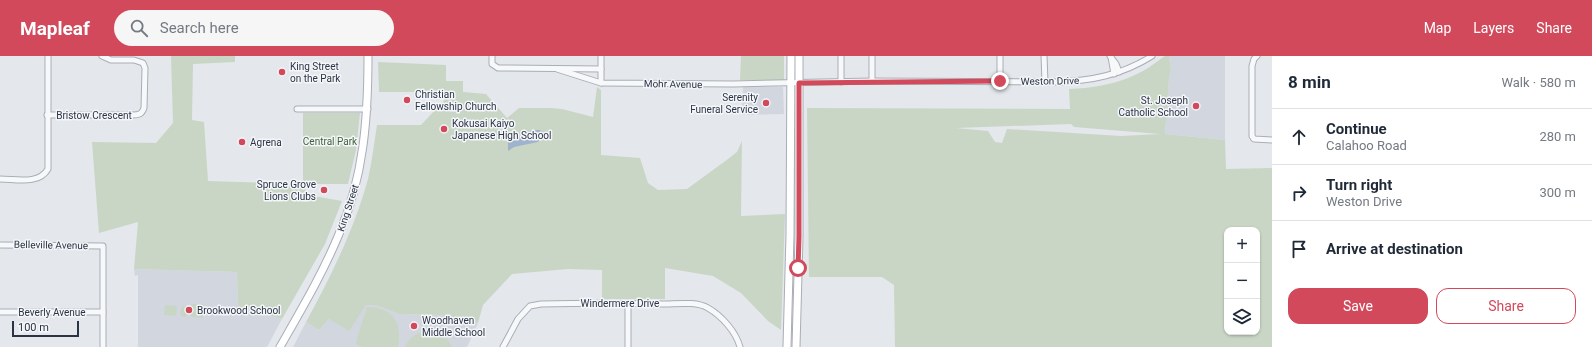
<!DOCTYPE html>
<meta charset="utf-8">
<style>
:root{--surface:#fff;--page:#f6f6f7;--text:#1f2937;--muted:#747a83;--line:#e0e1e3;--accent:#d1495b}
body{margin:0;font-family:Roboto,sans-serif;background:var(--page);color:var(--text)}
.controls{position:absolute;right:12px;bottom:12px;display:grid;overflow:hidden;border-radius:8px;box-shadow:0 1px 3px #0004}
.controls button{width:36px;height:36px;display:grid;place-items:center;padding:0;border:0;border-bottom:1px solid var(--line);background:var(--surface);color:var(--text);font:20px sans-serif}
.scale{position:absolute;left:12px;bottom:10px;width:67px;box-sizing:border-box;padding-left:4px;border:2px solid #2b3445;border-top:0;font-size:11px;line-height:14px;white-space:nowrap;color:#2b3445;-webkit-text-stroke:3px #f4f6f9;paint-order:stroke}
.stop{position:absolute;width:12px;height:12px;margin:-9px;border:3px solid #d1495b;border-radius:50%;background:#fff}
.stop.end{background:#d1495b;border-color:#fff;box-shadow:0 1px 4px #0008}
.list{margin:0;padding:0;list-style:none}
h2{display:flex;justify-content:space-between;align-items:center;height:52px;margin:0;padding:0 16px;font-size:17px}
h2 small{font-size:13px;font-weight:400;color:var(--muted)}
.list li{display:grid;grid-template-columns:26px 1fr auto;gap:12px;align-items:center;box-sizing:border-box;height:56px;padding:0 16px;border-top:1px solid var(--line)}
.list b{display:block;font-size:15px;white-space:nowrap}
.list p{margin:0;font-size:13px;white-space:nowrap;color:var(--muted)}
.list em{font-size:13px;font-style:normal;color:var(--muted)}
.actions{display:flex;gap:8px;padding:12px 16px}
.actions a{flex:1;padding:9px 0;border:1px solid var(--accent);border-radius:12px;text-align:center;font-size:14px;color:var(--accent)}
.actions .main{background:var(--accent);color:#fff}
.icon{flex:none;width:22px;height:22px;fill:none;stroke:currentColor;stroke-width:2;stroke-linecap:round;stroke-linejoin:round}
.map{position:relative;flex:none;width:1272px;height:291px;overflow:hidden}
header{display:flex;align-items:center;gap:24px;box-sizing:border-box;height:56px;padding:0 20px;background:var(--accent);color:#fff}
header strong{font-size:19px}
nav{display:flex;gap:22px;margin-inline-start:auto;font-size:14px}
.search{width:280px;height:36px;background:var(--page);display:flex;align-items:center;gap:10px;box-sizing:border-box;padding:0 14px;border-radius:22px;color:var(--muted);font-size:15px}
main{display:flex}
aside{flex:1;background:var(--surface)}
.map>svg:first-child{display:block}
</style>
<header>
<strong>Mapleaf</strong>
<div class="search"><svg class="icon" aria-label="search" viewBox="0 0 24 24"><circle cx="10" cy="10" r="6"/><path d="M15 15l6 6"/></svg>Search here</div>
<nav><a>Map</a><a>Layers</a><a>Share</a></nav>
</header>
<main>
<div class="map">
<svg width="1272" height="291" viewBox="0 0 1272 291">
<rect width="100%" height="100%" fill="#e4e7ec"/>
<!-- built -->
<g fill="#d2d6de">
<polygon points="1169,0 1225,0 1225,84 1165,78 1169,22 1171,14"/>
<polygon points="743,31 783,31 784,58 742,59"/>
<polygon points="134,213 237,216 238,251 241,257 256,256 282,263 267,291 138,291 138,219 135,220"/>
<polygon points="366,249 375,249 399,258 440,259 478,267 467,291 293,291 306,266 319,274 329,263"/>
</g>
<!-- green -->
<g fill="#c9d6c5" fill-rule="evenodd">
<polygon points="171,0 235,0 235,6 193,8 192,64 204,66 208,125 303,128 303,57 360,57 356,94 348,128 303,128 308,139 342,145 325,188 282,263 256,256 241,257 238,251 237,216 134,213 138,166 99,177 92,86 156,87 173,67"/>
<polygon points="741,0 784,0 784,24 740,24"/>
<path d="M1165 0H1169L1171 14 1169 22 1165 78 1225 84 1226 113 1272 112V291H895L894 229 882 221H809L807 52 1070 53 1069 33C1093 32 1118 28 1139 17 1148 13 1156 6 1165 0ZM1071 68 1074 71 1160 78 1121 80 1007 73 1002 87 995 86 988 75 956 72ZM1227 174H1257V276H1227Z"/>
<path d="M378 6 446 9V25H463V36L486 38 507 62 519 52H551L562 53 593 61 597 31 601 34V99L640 102 648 127 658 134 687 133 728 103 737 96 742 85 741 160 785 158 781 274 768 265 741 237 713 220 665 212V243H602V214L568 213 512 218 483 249 478 267 440 259 399 258 375 249H366L349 275 329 263 319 274 306 266C331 220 354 174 368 123 372 106 374 87 377 69H421L452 36H379Z"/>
<polygon points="191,248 204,248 203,262 192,261 190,259"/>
<polygon points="165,249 177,250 176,260 164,259"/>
<polygon points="182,250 187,251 189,253 188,258 185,261 183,261 180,258"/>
<path d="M367 251C392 251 403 267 398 291H363L357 289 356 286Z"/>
<path d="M428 274C439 276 447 280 452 291H405C410 280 417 277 428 274Z"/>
</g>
<!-- water -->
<polygon fill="#9fb4cc" points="532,74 540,74 543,77 538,86 514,91 508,95 508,83 521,80"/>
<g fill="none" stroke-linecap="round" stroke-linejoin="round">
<defs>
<g id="street">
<polyline points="492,0 492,8 498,12 601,13"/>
<polyline points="841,0 841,26"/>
<polyline points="872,0 872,25"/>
<polyline points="1000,0 1000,25"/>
<polyline points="1044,0 1045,26"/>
<polyline points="1110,0 1116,8 1119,16"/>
<polyline points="1257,0 1254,3 1252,10 1252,80 1254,83 1272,84"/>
<polyline points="1111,1 1114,18"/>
<path d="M557 13 601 27 733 28 872 25 1056 26C1091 25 1122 19 1152 0"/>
<polyline points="601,27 601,0"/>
<polyline points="297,53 368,53"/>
<path d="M47 59H133C139 59 142 58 144 52L145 12 143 7 134 4H111L102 0"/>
<path d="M0 123C16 123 39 129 48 113V0"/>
<polyline points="0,189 103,190 103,291"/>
<polyline points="0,256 103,256"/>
<path d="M503 291 518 263 530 250 541 248C582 247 622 247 663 248 676 248 696 245 708 252 722 260 736 276 740 291"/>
<polyline points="628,291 628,247"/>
</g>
<g id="secondary">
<path d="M280 291C301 254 323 217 339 178 364 121 368 61 368 0"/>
<polyline points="787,291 790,179 791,0"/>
<polyline points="796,291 799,181 799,0"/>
</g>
</defs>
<!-- street casing -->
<use href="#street" stroke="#a9aeb7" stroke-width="7"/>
<!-- secondary casing -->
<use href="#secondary" stroke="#a9aeb7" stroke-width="9"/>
<!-- street -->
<use href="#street" stroke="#f7f8fa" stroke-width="5"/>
<!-- secondary -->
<use href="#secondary" stroke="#fff" stroke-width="7"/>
</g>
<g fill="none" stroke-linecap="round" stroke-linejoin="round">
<!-- route -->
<polyline stroke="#d1495b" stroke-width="5" points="798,212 799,181 799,27 1000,25"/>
</g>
<!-- markers -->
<g fill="#d1495b" stroke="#f4f6f9" stroke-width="1.5">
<circle cx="282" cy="16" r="4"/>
<circle cx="407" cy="44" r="4"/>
<circle cx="766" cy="47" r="4"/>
<circle cx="1196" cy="50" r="4"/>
<circle cx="444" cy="73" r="4"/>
<circle cx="242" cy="86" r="4"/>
<circle cx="324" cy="134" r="4"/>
<circle cx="189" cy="254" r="4"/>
<circle cx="414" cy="270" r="4"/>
</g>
<g text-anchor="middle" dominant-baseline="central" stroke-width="3" stroke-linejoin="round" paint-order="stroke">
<!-- poi labels -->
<g font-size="10" fill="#2b3445" stroke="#f4f6f9" text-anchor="start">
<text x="290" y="10">King Street<tspan x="290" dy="12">on the Park</tspan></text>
<text x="415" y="38">Christian<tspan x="415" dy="12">Fellowship Church</tspan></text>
<text x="758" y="41" text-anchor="end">Serenity<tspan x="758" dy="12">Funeral Service</tspan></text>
<text x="1188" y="44" text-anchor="end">St. Joseph<tspan x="1188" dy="12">Catholic School</tspan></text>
<text x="452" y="67">Kokusai Kaiyo<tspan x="452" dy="12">Japanese High School</tspan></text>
<text x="250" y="86">Agrena</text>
<text x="316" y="128" text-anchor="end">Spruce Grove<tspan x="316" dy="12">Lions Clubs</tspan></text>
<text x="197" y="254">Brookwood School</text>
<text x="422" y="264">Woodhaven<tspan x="422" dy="12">Middle School</tspan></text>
</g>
<!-- street labels -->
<g font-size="10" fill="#2b3445" stroke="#f4f6f9">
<text transform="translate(1050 25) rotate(-1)">Weston Drive</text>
<text transform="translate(673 28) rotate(1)">Mohr Avenue</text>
<text x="94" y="59">Bristow Crescent</text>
<text transform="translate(348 152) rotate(-72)">King Street</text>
<text transform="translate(51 189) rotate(1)">Belleville Avenue</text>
<text x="620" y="247">Windermere Drive</text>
<text x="52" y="256">Beverly Avenue</text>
</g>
<!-- park labels -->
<g font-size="10" fill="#3f6138" stroke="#f4f6f9">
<text x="330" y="85">Central Park</text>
</g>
</g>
</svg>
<div class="controls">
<button>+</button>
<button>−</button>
<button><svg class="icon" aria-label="layers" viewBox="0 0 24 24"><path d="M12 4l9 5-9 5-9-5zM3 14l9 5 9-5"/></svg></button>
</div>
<div class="scale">100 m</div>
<div class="stop" style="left:798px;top:212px"></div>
<div class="stop end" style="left:1000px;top:25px"></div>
</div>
<aside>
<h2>8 min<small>Walk · 580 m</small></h2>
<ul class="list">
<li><svg class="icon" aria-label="ahead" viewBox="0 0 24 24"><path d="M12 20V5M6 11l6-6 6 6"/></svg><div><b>Continue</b><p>Calahoo Road</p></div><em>280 m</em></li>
<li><svg class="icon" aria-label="right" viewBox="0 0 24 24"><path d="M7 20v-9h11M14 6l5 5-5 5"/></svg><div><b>Turn right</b><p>Weston Drive</p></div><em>300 m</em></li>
<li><svg class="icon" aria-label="arrive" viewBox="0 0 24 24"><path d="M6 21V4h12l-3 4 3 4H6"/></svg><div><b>Arrive at destination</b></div></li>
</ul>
<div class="actions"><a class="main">Save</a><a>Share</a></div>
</aside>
</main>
